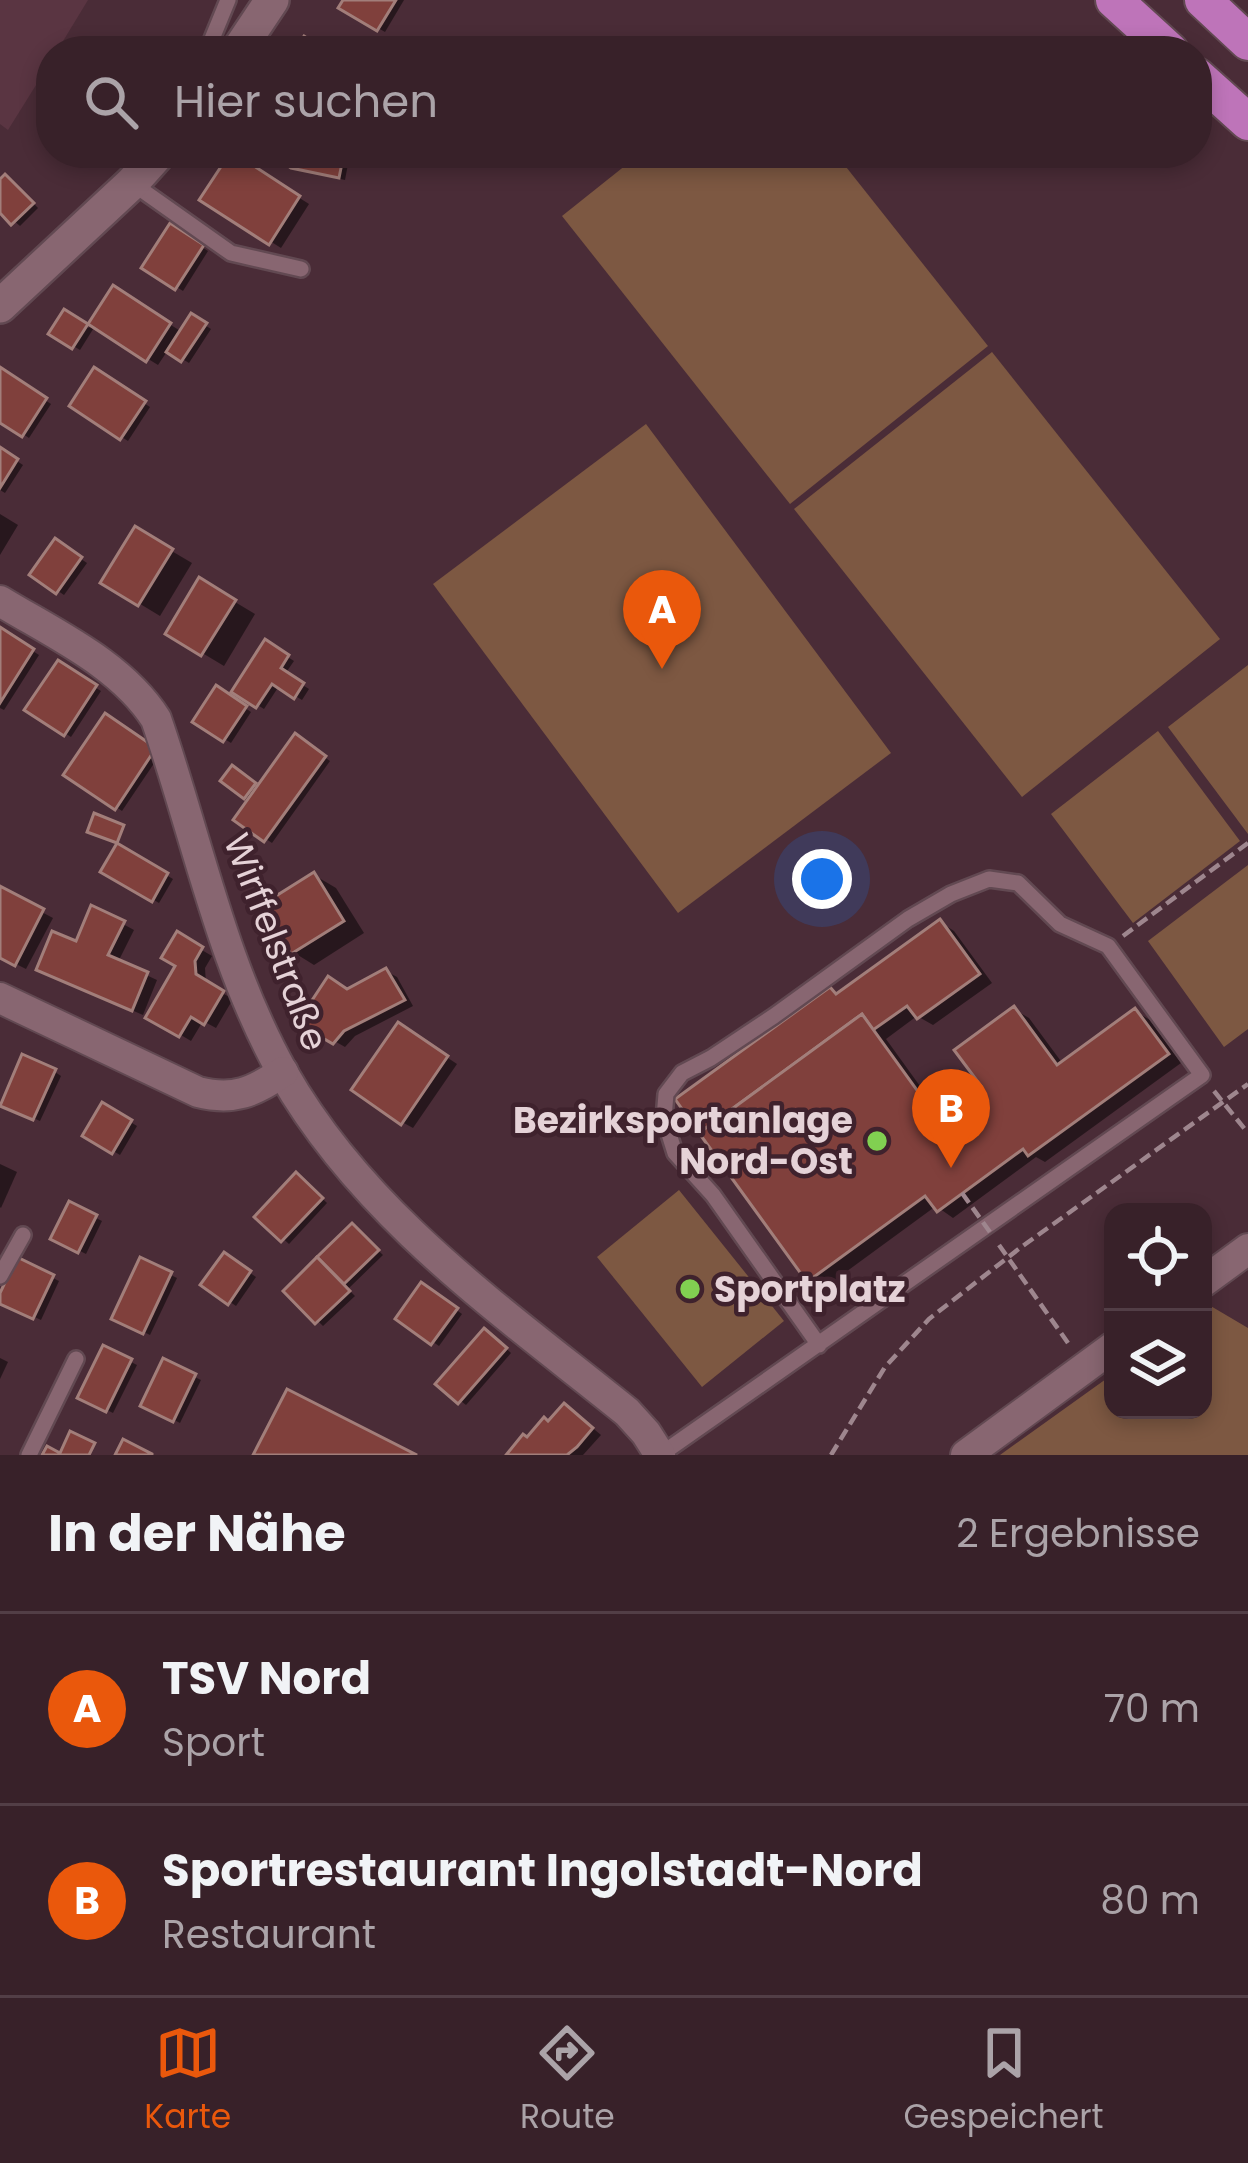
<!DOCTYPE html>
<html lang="de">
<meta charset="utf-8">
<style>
:root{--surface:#382129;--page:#3f2931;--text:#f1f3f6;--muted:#aba3a8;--line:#523e46;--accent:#ea580c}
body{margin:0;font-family:Poppins,sans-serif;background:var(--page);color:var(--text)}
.controls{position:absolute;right:36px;bottom:36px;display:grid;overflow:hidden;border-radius:24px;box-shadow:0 6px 18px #0003}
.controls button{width:108px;height:108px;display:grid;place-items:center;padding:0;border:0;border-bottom:3px solid var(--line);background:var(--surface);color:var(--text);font:60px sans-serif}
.you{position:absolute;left:822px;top:879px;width:42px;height:42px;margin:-30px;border:9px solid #fff;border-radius:50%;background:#1a73e8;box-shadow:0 0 0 18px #1a73e833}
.badge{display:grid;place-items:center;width:78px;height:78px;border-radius:50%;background:var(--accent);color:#fff;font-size:39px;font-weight:700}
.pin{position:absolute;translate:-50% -99px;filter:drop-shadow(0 3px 6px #0008)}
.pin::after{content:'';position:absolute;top:63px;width:42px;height:36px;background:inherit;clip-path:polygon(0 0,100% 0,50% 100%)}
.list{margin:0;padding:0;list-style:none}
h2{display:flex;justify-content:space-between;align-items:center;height:156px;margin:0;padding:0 48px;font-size:51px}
h2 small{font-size:39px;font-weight:400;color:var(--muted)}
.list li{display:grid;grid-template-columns:78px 1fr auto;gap:36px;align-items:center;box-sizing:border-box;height:192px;padding:0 48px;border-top:3px solid var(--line)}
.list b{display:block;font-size:45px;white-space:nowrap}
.list p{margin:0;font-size:39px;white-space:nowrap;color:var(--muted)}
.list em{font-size:39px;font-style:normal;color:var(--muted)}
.icon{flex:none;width:66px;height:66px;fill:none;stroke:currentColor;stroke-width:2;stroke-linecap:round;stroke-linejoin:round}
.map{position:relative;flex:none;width:1248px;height:1455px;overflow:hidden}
.search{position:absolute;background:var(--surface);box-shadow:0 6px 18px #0003;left:36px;right:36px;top:36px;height:132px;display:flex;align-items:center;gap:30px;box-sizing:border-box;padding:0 42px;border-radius:48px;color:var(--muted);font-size:45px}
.sheet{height:540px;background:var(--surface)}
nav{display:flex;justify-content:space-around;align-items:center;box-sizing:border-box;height:168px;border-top:3px solid var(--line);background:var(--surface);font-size:33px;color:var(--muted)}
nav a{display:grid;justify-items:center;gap:6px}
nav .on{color:var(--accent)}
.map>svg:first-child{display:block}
</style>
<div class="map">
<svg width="1248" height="1455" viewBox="0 0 1248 1455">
<rect width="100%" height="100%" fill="#4a2c37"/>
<!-- built -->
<polygon fill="#5a3542" points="0,0 88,0 57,51 51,51 51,61 8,130 0,124"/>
<!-- green -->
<g fill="#7d5842">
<polygon points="641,153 835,153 988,346 790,504 562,216"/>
<polygon points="992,352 1220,639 1022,797 794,509"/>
<polygon points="646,424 891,753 678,913 433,584"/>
<polygon points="1248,665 1248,834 1168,727"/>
<polygon points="1158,731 1240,841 1133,923 1051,814"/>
<polygon points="1248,865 1248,1029 1224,1047 1148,941"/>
<polygon points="679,1190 784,1321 702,1387 597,1257"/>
<polygon points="1209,1305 1248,1328 1248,1455 1000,1455 1113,1374 1113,1410 1203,1410 1203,1309"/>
</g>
<!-- shadow -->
<g fill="#0007">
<polygon points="346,0 404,0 385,32 342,7"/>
<polygon points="275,153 350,153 345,180 301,170"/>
<polygon points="232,155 309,204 281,248 203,199"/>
<polygon points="12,181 38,208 20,226 0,209 0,183"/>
<polygon points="171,227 208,251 183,291 145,267"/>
<polygon points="114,289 182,332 192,317 211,329 189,363 168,350 158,365 95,326 80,350 52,333 65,313 89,328"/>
<polygon points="1,371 51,404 29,438 0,419"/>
<polygon points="95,371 150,407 128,441 73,406"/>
<polygon points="0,450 23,465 5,493 0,490"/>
<polygon points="0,514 18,525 0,555"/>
<polygon points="136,530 192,563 160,616 104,582"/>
<polygon points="56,542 87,563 64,595 33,574"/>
<polygon points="200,581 255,614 224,666 169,633"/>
<polygon points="0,630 39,655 4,710 0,708"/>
<polygon points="266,643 294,661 285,674 309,689 302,700 279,686 264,709 235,691"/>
<polygon points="58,664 101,691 71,737 29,710"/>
<polygon points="217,689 251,712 231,743 196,721"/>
<polygon points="106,717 161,753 122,811 68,774"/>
<polygon points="296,737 330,761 272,843 237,819 251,800 246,797 233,769 259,789"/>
<polygon points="118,847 173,879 159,903 104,871"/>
<polygon points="314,875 336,888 364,933 314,965 293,952"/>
<polygon points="0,890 53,918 26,969 0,956"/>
<polygon points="940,922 954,931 992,983 933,1025 917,1016 886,1039 943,1118 985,1087 1015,1010 1029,1018 1063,1064 1135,1011 1150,1020 1181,1063 1045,1162 1036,1157 953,1218 936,1206 824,1288 809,1280 830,990 839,995"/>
<polygon points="123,924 134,930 118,962 157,980 143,1015 50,975 77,945"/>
<polygon points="178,936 212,956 205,968 206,984 233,999 216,1028 203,1021 191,1041 149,1016 179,965"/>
<polygon points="386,971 397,977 413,1006 355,1036 345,1047 301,1022"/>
<polygon points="409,1032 457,1064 413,1128 402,1122"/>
<polygon points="55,1072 61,1076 40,1121 9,1107"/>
<polygon points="104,1106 137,1126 120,1155 86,1135"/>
<polygon points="0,1164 17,1172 1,1208 0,1207"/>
<polygon points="303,1180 327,1203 289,1244 258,1216"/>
<polygon points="70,1205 102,1221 86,1254 54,1238"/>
<polygon points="353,1226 383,1255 348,1289 355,1296 323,1326 287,1291"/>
<polygon points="225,1256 256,1277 236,1306 205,1285"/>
<polygon points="18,1261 59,1281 41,1320 0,1301"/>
<polygon points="142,1261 177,1278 150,1335 115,1318"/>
<polygon points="428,1289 462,1314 439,1346 399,1319"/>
<polygon points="491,1335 511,1353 466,1405 439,1384"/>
<polygon points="105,1349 137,1365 113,1413 81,1397"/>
<polygon points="0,1358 8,1362 0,1379"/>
<polygon points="164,1362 201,1380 180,1423 143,1404"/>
<polygon points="575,1413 601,1435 583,1455 509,1455 550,1424"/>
</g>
<!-- building -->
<g fill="#80403c" stroke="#a27e7a" stroke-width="3">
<polygon points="343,0 396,0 377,31 338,8"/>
<polygon points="304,36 326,51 294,51"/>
<polygon points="230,153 234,153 300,196 269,245 199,200"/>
<polygon points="270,153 344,153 339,178 291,168"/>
<polygon points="5,174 34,203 11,225 0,213 0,179"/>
<polygon points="170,223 204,245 175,290 141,268"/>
<polygon points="113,285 171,323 146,362 88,324"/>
<polygon points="64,309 88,324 72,349 48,334"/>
<polygon points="191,313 207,323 181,362 166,352"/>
<polygon points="0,367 47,398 22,437 0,423"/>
<polygon points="94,367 146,401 120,440 69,406"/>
<polygon points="0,447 18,459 0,488"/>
<polygon points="135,526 173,549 138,606 100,583"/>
<polygon points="55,538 82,557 56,594 29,575"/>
<polygon points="199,577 236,600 201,656 165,634"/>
<polygon points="0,627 34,649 0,703"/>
<polygon points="265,639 289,655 281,668 304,683 294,699 272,684 256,708 231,692"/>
<polygon points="58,660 97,685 64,736 24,710"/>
<polygon points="216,685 247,706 223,742 192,722"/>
<polygon points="105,713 156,748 115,810 63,775"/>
<polygon points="295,733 326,756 264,842 233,820"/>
<polygon points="232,765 256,783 244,799 220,781"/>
<polygon points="94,813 124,825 117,843 87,832"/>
<polygon points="117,843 168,873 152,902 100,872"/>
<polygon points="314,872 344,921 291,954 260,906"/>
<polygon points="0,886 44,909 15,966 0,958"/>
<polygon points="91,905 125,921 108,955 148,972 132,1011 36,970 52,931 76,941"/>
<polygon points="940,919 980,974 917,1019 907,1006 873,1030 862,1014 699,1133 675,1099 830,987 836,994"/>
<polygon points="177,931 203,947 195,961 196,974 224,991 204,1025 191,1017 179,1037 145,1018 175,966 161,958"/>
<polygon points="386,968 405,1000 344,1031 333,1044 297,1023 328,976 347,989"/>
<polygon points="1014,1006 1057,1065 1135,1008 1169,1054 1028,1156 1023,1149 937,1212 925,1196 807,1282 699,1133 862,1014 937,1118 981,1086 954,1050"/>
<polygon points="398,1022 448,1056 401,1125 351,1090"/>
<polygon points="22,1054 56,1069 33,1120 0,1106"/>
<polygon points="102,1102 132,1120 112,1154 82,1136"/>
<polygon points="296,1172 323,1198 281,1242 254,1217"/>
<polygon points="69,1201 97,1215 78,1253 50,1239"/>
<polygon points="352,1223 379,1250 344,1284 317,1257"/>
<polygon points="224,1252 251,1271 228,1305 200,1285"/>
<polygon points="17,1257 54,1275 33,1319 0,1304 0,1293"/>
<polygon points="140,1257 172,1272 143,1334 111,1319"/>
<polygon points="317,1257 350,1291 315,1324 283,1291"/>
<polygon points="421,1282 458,1308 431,1345 395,1319"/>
<polygon points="484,1328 507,1348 458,1404 435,1384"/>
<polygon points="103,1345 132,1359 106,1412 77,1398"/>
<polygon points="163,1358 196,1374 173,1422 140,1406"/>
<polygon points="287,1389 417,1455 253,1455"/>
<polygon points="564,1403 593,1428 577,1447 567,1455 506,1455 523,1434 527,1437 544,1417 548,1421"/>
<polygon points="70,1431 95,1443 89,1455 42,1455 47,1446 60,1453"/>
<polygon points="123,1439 152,1454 152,1455 115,1455"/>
</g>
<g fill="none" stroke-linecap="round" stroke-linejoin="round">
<defs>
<g id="service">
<polyline points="207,51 228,0"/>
<polyline points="132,183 231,253 301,269"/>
<polyline points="0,1276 23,1235"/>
<polyline points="29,1455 76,1359"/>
<polyline points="660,1455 1202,1075 1108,946 1060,924 1018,883 989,879 951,894 908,919 774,1016 711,1058 682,1073 666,1094 664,1118 675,1153 713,1195 819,1345"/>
</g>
<g id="minor">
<path d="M0 601C54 634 121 664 156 719 197 837 221 963 283 1073 364 1216 502 1311 627 1412L646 1433 660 1455"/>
<path d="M0 998 198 1092C234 1101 253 1092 283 1072"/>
<polyline points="1203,1282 1248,1249"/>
<polyline points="966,1455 1113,1347"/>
</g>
<g id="tertiary">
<polyline points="238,51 272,0"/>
<polyline points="0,306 132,183 159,153"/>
</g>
<g id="motorway">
<polyline points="1114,0 1170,51"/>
<polyline points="1203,0 1248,42"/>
<polyline points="1197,76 1248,122"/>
</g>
</defs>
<!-- service casing -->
<use href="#service" stroke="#624952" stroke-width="20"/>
<!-- minor casing -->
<use href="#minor" stroke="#624952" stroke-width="34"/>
<!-- tertiary casing -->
<use href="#tertiary" stroke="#624952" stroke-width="38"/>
<!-- motorway casing -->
<use href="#motorway" stroke="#624952" stroke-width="40"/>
<!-- path -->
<g stroke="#9e868e" stroke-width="4.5" stroke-dasharray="12 6" stroke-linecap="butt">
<polyline points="1123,936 1248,843"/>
<polyline points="1214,1091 1248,1133"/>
<polyline points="999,1245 1068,1343"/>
<polyline points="831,1455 885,1367 929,1319 1020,1248 1248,1084"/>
</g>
<!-- service -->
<use href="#service" stroke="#886671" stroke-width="15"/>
<!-- minor -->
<use href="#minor" stroke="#886671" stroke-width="30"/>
<!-- tertiary -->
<use href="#tertiary" stroke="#886671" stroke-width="33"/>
<!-- motorway -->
<use href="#motorway" stroke="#be74b9" stroke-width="36"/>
<!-- path-bridge -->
<polyline stroke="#9e868e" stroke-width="4.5" stroke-dasharray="12 6" stroke-linecap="butt" points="962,1193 992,1235"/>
</g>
<!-- markers -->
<g fill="#81d051" stroke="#3f222d" stroke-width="4.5">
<circle cx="877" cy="1141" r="12"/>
<circle cx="690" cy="1289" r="12"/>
</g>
<g text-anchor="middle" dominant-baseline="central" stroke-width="9" stroke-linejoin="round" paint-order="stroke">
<!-- street labels -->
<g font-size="36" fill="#e5d2d7" stroke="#3f222d">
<text transform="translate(276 942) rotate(69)">Wirffelstraße</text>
</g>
<!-- poi labels -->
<g font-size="36" font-weight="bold" fill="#e5d2d7" stroke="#3f222d" text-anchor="end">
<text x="853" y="1120">Bezirksportanlage<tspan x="853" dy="41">Nord-Ost</tspan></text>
<text x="714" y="1289" text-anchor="start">Sportplatz</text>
</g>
</g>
</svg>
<div class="controls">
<button><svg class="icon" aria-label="locate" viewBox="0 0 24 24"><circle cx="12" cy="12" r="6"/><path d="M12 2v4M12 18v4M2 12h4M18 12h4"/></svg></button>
<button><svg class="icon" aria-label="layers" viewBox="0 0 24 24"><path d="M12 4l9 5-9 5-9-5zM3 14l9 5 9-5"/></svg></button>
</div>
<div class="you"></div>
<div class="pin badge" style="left:662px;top:669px">A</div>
<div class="pin badge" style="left:951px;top:1168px">B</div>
<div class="search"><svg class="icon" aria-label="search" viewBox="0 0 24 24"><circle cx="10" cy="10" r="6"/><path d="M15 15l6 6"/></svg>Hier suchen</div>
</div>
<section class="sheet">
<h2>In der Nähe<small>2 Ergebnisse</small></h2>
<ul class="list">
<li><span class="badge">A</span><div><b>TSV Nord</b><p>Sport</p></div><em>70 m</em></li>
<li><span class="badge">B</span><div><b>Sportrestaurant Ingolstadt-Nord</b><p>Restaurant</p></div><em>80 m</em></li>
</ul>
</section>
<nav>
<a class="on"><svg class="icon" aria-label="map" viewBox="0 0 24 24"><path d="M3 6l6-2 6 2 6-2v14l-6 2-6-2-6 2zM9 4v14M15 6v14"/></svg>Karte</a>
<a><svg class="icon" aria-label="directions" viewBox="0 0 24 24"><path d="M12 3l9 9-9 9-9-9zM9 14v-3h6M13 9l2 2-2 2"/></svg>Route</a>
<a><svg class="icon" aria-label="saved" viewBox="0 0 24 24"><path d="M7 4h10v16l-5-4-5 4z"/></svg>Gespeichert</a>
</nav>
